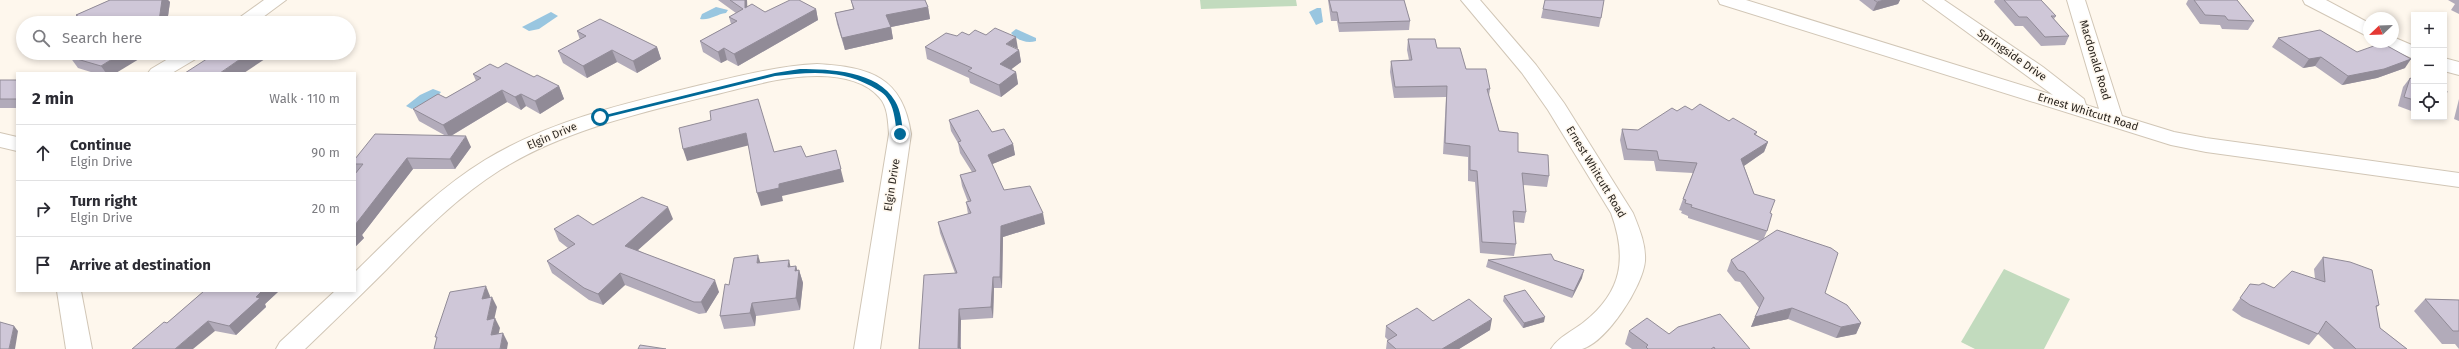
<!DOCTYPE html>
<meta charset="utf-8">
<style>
:root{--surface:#fff;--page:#f7f7f7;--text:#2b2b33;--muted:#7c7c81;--line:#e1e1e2}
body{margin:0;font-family:"Fira Sans",sans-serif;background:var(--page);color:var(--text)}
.controls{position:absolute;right:12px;top:12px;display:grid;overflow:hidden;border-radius:0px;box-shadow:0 2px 6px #0003}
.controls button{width:36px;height:36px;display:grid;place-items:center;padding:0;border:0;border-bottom:1px solid var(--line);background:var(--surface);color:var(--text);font:20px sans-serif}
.compass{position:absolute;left:2363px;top:12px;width:36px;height:36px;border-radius:50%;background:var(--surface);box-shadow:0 2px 6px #0003;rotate:247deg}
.stop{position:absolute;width:12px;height:12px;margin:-9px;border:3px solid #016997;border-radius:50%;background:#fff}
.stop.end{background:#016997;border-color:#fff;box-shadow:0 1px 4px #0008}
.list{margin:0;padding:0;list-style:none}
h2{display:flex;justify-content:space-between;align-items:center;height:52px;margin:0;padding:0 16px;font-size:17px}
h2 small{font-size:13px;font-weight:400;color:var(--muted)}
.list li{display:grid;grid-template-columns:26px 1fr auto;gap:12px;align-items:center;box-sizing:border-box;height:56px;padding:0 16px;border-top:1px solid var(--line)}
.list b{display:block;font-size:15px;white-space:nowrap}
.list p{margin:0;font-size:13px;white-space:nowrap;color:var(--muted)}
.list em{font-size:13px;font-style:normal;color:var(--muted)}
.icon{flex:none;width:22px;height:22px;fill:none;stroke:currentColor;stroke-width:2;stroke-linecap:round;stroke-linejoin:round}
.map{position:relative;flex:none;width:2459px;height:349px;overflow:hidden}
.search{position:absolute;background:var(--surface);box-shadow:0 2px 6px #0003;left:16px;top:16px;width:340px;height:44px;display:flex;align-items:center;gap:10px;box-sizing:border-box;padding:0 14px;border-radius:22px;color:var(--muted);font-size:15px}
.panel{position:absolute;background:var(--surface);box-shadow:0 2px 6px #0003;left:16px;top:72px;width:340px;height:220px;border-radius:0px}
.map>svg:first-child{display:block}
</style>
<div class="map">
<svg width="2459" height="349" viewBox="0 0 2459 349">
<rect width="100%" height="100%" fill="#fef7ed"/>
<!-- green -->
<g fill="#c2dbbe">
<polygon points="1200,0 1296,0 1297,6 1201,9"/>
<polygon points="2004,269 2070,299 2044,349 1975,349 1961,342"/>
</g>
<!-- water -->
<g fill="#99c6e0">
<path d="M716 7 728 10 726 13C717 14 709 21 700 19L702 14Z"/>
<polygon points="1317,8 1321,8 1323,22 1316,25 1309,12"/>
<polygon points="551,12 558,16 539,29 529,31 522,27"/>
<path d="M1016 29 1036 38V41C1027 44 1017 40 1011 33Z"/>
<polygon points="433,89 441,92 437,97 412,109 406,106 420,95"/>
</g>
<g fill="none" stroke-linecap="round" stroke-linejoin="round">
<defs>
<g id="street">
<polygon points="264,0 286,0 255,23 232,23"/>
<path d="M1461 0H1480L1536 65 1564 103 1633 213C1639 228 1646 244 1645 261 1643 286 1607 342 1582 349 1574 349 1561 349 1551 349 1558 337 1573 331 1584 322 1623 291 1627 257 1611 213L1548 110 1522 73Z"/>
<polygon points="1718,0 1746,0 2053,95 1923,0 1944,0 2043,67 2084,99 2086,105 2099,109 2067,0 2085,0 2122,116 2174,132 2206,138 2459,173 2459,187 2206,152 2171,145 1720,4"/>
<polygon points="2303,0 2326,0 2369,23 2369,37 2305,4"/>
<polygon points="2393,37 2414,46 2414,59 2384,46 2381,42 2393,42"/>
<polygon points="178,53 202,53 199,57 172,73 148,73 151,69"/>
<polygon points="2444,58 2459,62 2459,75 2444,71"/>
<path d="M817 64C870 67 903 77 911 134L880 349H854L889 134C888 122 888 106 879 97 864 80 838 76 817 76 782 76 747 87 713 95 640 113 564 130 500 170 457 197 421 234 386 270 359 297 332 323 305 349H276L280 342 335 291H355V272C396 232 436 190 485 160 551 120 627 103 701 85 739 76 777 66 817 64Z"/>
<polygon points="0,133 17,137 17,151 0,147"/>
<polygon points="57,291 81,291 92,349 66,349"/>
</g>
</defs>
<!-- street casing -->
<use href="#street" stroke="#d1c6b6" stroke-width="2"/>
<!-- street -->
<use href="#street" fill="#fff" fill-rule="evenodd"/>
</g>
<!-- wall -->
<g fill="#b2abba">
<polygon points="110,0 168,0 170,2 167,23 82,23 76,15"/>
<polygon points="718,0 747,0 747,7 765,12 816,9 818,20 738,66 727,60 721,63 703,52 700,41 731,24 729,17 736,13"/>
<polygon points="851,0 925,0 928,7 930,19 891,27 893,39 845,50 837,24 835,13 853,9"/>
<polygon points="1328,0 1404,0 1410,21 1409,30 1339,32 1337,21 1331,21"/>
<polygon points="1859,0 1900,0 1898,4 1873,11"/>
<polygon points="1995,0 2041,0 2056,16 2054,19 2069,36 2065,45 2041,46 2023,26 2015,26 1994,2"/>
<polygon points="2188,0 2237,0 2254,21 2248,30 2222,29 2220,25 2200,24 2186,4"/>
<polygon points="2448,0 2459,0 2459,14 2451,10 2455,4"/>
<polygon points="1543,9 1601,18 1599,27 1541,18"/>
<polygon points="577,31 657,47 661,59 637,73 617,62 587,78 563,63 558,51 580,40"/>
<polygon points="969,35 1019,50 1021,62 1011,69 1016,72 1018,84 1001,97 970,83 969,78 927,59 925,47 957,36"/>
<polygon points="2278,38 2357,52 2405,68 2377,78 2342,85 2315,66 2303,68 2272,47"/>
<polygon points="1408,39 1437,48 1466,69 1490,89 1489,96 1499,131 1518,152 1549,176 1547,187 1523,185 1526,212 1524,223 1514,222 1516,244 1514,256 1480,253 1475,182 1468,181 1468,157 1443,154 1446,97 1394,98 1390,72 1391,61 1409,60 1407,50"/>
<polygon points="76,53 116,73 94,73 78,68 70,57"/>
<polygon points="498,68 534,77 559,86 564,99 540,114 526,106 521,110 507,102 451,136 471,147 455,169 413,169 362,235 364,238 355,247 356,173 355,170 355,159 446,136 419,121 413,109 446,98 476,81 473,74"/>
<polygon points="2410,78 2414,80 2414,112 2398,106 2403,87"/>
<rect x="0" y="80" width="17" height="28"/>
<polygon points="2459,99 2459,121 2454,119"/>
<polygon points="1692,110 1729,121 1757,132 1756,135 1768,142 1764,152 1744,166 1754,194 1770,213 1767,231 1764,238 1825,293 1861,323 1856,334 1836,338 1788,319 1751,327 1759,308 1740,282 1735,281 1727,271 1731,260 1760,241 1688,218 1688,216 1681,213 1682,211 1679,210 1683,199 1693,173 1656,171 1654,161 1624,160 1620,140 1622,129 1638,130 1677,111"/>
<polygon points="2430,117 2438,117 2436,119"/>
<polygon points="949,120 992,132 1013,144 1015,155 992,164 1004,190 1045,224 1003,237 1002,288 994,288 993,318 961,320 961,349 919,349 955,273 940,233 938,222 968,214 966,202 968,202 962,186 960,175 972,172 960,153 958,143 951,131"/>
<polygon points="673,219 638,250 719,292 706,313 699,314 625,285 603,305 589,300 552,273 547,261 568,248 559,241 554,229 593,225"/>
<polygon points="2323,257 2379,305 2376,308 2380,328 2407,349 2334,349 2318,334 2309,345 2242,317 2232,310 2250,284 2274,288 2315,279 2314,269"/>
<polygon points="1488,260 1554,260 1582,278 1572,298 1486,267"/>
<polygon points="760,263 791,267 796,266 797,271 799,270 803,283 800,310 756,316 755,326 724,329 720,316 729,285"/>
<polygon points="204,291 279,291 265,304 266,307 236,335 215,331 167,323"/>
<polygon points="1504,296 1544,322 1523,328 1503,301"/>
<polygon points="2425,299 2459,300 2459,349 2455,344 2442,344 2414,311"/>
<polygon points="1433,321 1490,330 1459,349 1386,349 1387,341 1388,340 1385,337 1386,326"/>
<polygon points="1629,331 1669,334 1750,349 1632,349 1625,344"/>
</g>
<!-- shaded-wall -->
<g fill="#918b97">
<polygon points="162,0 168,0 170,2 167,23 154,23"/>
<polygon points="745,0 747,0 748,19 745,8"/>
<polygon points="1884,0 1900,0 1898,4 1873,11 1877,2"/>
<polygon points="928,7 930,19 891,27 893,39 845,50 842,38 886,15"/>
<polygon points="816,9 818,20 738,66 734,54"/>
<polygon points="1016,37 1018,49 1006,44"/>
<polygon points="657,47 661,59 637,73 633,61"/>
<polygon points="724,48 727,60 721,63 718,52"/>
<polygon points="612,50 617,62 587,78 583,66"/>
<polygon points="1019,50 1021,62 1001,77 1000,64"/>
<polygon points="122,53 149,53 116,73 106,73 101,66"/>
<polygon points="249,53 270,53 271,55 244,73 220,73"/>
<polygon points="2321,57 2315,66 2303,68 2309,59"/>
<polygon points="2411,59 2405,68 2377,78 2342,85 2348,76"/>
<polygon points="1016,72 1018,84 1001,97 999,85"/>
<polygon points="559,86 564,99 540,114 535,101"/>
<polygon points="502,90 507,102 449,137 443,125"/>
<polygon points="521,94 526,106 521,110 515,97"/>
<polygon points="746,133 750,145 687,161 683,149"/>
<polygon points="466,136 471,147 455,169 450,159"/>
<polygon points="1768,142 1764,152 1738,170 1741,159"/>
<polygon points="1013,144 1015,155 990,165 988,155"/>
<polygon points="836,150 844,182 782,196 783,201 761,206 757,193 779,184"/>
<polygon points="407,158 413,169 362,235 364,238 355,247 355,225"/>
<polygon points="668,207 673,219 630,257 625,246"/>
<polygon points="1043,213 1045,224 1003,237 1002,288 1000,277 1001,226"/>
<polygon points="758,255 762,268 757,263"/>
<polygon points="789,260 792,273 788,267"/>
<polygon points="796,266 799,275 799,270 803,283 800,310 796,298 795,271"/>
<polygon points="1584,270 1582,278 1572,298 1574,291"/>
<polygon points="620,273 625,285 603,305 598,294"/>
<polygon points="993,277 994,288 993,318 991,307"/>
<polygon points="715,280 719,292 706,313 701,302"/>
<polygon points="486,286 490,296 487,308 482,299"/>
<polygon points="262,291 279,291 265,304 266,307 236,335 229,326"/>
<polygon points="492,297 497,307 492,329 487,320"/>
<polygon points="752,303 756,316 755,326 750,313"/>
<polygon points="1792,308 1788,319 1751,327 1755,317"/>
<polygon points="959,309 961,320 960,349 958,349"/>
<polygon points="1545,317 1544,322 1523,328 1524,323"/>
<polygon points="495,318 500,328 496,345 491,335"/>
<polygon points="1492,319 1490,330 1459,349 1442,349"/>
<polygon points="208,321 215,331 193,349 175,349"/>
<polygon points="1861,323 1856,334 1836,338 1841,327"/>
<polygon points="14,326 18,331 15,349 9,349"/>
<polygon points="503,333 508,343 507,349 500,349"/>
</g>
<!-- building -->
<g fill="#cfc7d8" stroke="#918b97">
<polygon points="110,0 162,0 159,21 154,23 89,23 76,15"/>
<polygon points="730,0 745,0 745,8 752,4 765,12 790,0 799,0 816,9 734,54 724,48 718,52 700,41 737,21 729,17 743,9"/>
<polygon points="851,0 925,0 928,7 886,15 891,27 842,38 835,13 854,9"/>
<polygon points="1329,0 1404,0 1410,21 1339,23 1337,12 1332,12"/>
<polygon points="1545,0 1604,0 1601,18 1543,9"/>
<polygon points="1874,0 1884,0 1877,2"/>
<polygon points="2004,0 2041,0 2056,16 2051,16 2069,36 2045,37 2027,17 2019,17"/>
<polygon points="2194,0 2237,0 2254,21 2228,20 2225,16 2205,15"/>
<polygon points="600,19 657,47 633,61 612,50 583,66 558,51 586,36 577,31"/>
<polygon points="995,28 1016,37 1006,44 1019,50 1000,64 1016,72 999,85 968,71 972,68 925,47 946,33 957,36 962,32 969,35 975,30 986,35"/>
<polygon points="2320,30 2357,52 2382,43 2411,59 2384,69 2348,76 2321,57 2309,59 2278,38"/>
<polygon points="1408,39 1435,39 1437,48 1460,48 1466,69 1486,69 1490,89 1487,89 1499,131 1518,133 1518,152 1548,155 1549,176 1522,173 1526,212 1513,211 1516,244 1482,242 1477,171 1470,170 1470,146 1445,143 1447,86 1395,87 1391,61 1412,60"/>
<polygon points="76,53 122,53 101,66 70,57"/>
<polygon points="216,53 249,53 220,73 222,73 185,73"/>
<polygon points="506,63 534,77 537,75 559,86 535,101 521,94 515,97 502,90 443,125 413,109 438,94 446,98 481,78 473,74 490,64 498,68"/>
<polygon points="2410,78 2414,80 2414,100 2404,97"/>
<rect x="0" y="80" width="17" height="19"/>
<polygon points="2444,89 2447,91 2444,106"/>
<polygon points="758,99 774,152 801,146 806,157 836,150 841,169 779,184 779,188 757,193 746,133 683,149 679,128 711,120 710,111"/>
<polygon points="1700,104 1729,121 1733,118 1757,132 1754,134 1768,142 1741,159 1754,194 1775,200 1770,213 1772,214 1767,231 1691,207 1692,205 1685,203 1686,200 1683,199 1697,163 1659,160 1657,151 1627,149 1622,129 1638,130 1672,108 1677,111 1685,106 1692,110"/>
<polygon points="978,110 992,132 1004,129 1013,144 988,155 1004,190 1030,186 1043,213 1001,226 1000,277 993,277 991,307 959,309 958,348 961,348 960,349 919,349 924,275 957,273 938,222 971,213 966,202 971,201 960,175 976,171 958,142 961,141 949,120"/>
<polygon points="375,134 466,136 450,159 407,158 355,225 355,174 363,164 355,164 355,159"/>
<polygon points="642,197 668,207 625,246 715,280 701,302 694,302 620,273 598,294 584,288 547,261 575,244 554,229 578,215 593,225"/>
<polygon points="1777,230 1831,248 1838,253 1825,293 1847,305 1861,323 1841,327 1792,308 1755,317 1764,298 1744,272 1738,270 1731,260"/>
<polygon points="1551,254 1554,260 1584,270 1574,291 1488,260"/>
<polygon points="758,255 757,263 789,260 788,267 796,266 795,271 799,270 796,298 752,303 750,313 720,316 725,284 729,285 734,258"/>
<polygon points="2323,257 2350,262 2372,270 2379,305 2376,306 2380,328 2407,349 2356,349 2326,321 2318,334 2250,305 2240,298 2250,284 2259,285 2263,283 2274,288 2292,271 2325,282"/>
<polygon points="486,286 482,299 492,297 487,320 495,318 491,335 503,333 500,349 434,349 437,337 435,337 450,292"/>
<polygon points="1525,290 1545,317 1524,323 1504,296"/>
<polygon points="204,291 262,291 256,297 260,298 229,326 208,321 175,349 132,349 164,322 167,323"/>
<polygon points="1469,299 1492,319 1442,349 1396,349 1387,341 1397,335 1386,326 1417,308 1433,321"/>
<polygon points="2425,299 2459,300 2459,331 2453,331"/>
<polygon points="1720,314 1750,349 1715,349 1714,347 1711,349 1648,349 1646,347 1648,345 1629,331 1647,318 1669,334 1678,327"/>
<polygon points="0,322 14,326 9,349 0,349"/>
<polygon points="640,345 666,349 638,349"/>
</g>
<!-- route -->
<path fill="#016997" d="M800 69C830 69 878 71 895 101 901 111 902 123 903 134L900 136 897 134C895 123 895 111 889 101 885 93 878 90 871 86 840 69 808 72 775 76L600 119 597 117 775 73Z"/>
<g text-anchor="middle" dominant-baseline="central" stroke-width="3" stroke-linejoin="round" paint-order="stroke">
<!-- street labels -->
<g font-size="11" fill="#29241f" stroke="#fef7ed">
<text transform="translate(2012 55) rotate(35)">Springside Drive</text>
<text transform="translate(2095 60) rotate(73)">Macdonald Road</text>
<text transform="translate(2088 112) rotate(17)">Ernest Whitcutt Road</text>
<text transform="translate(552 136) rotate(-23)">Elgin Drive</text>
<text transform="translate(1596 172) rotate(59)">Ernest Whitcutt Road</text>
<text transform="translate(892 185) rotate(-81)">Elgin Drive</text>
</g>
</g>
</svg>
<div class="controls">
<button>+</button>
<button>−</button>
<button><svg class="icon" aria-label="locate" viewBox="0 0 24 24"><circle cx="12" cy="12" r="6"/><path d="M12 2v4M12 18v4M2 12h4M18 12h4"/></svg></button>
</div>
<svg class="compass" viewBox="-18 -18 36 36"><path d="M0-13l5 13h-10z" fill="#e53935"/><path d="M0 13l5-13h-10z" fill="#7c7c81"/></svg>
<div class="stop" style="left:600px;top:117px"></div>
<div class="stop end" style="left:900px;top:134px"></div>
<div class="search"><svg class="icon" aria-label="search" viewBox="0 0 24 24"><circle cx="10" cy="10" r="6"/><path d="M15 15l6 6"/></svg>Search here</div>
<section class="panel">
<h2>2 min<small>Walk · 110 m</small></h2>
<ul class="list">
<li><svg class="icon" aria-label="ahead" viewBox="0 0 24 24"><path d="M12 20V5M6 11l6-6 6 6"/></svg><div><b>Continue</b><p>Elgin Drive</p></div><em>90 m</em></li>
<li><svg class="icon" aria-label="right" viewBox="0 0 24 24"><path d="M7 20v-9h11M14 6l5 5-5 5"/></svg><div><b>Turn right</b><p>Elgin Drive</p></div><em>20 m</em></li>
<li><svg class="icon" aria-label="arrive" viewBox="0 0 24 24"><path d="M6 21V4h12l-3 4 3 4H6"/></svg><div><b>Arrive at destination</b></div></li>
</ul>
</section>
</div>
